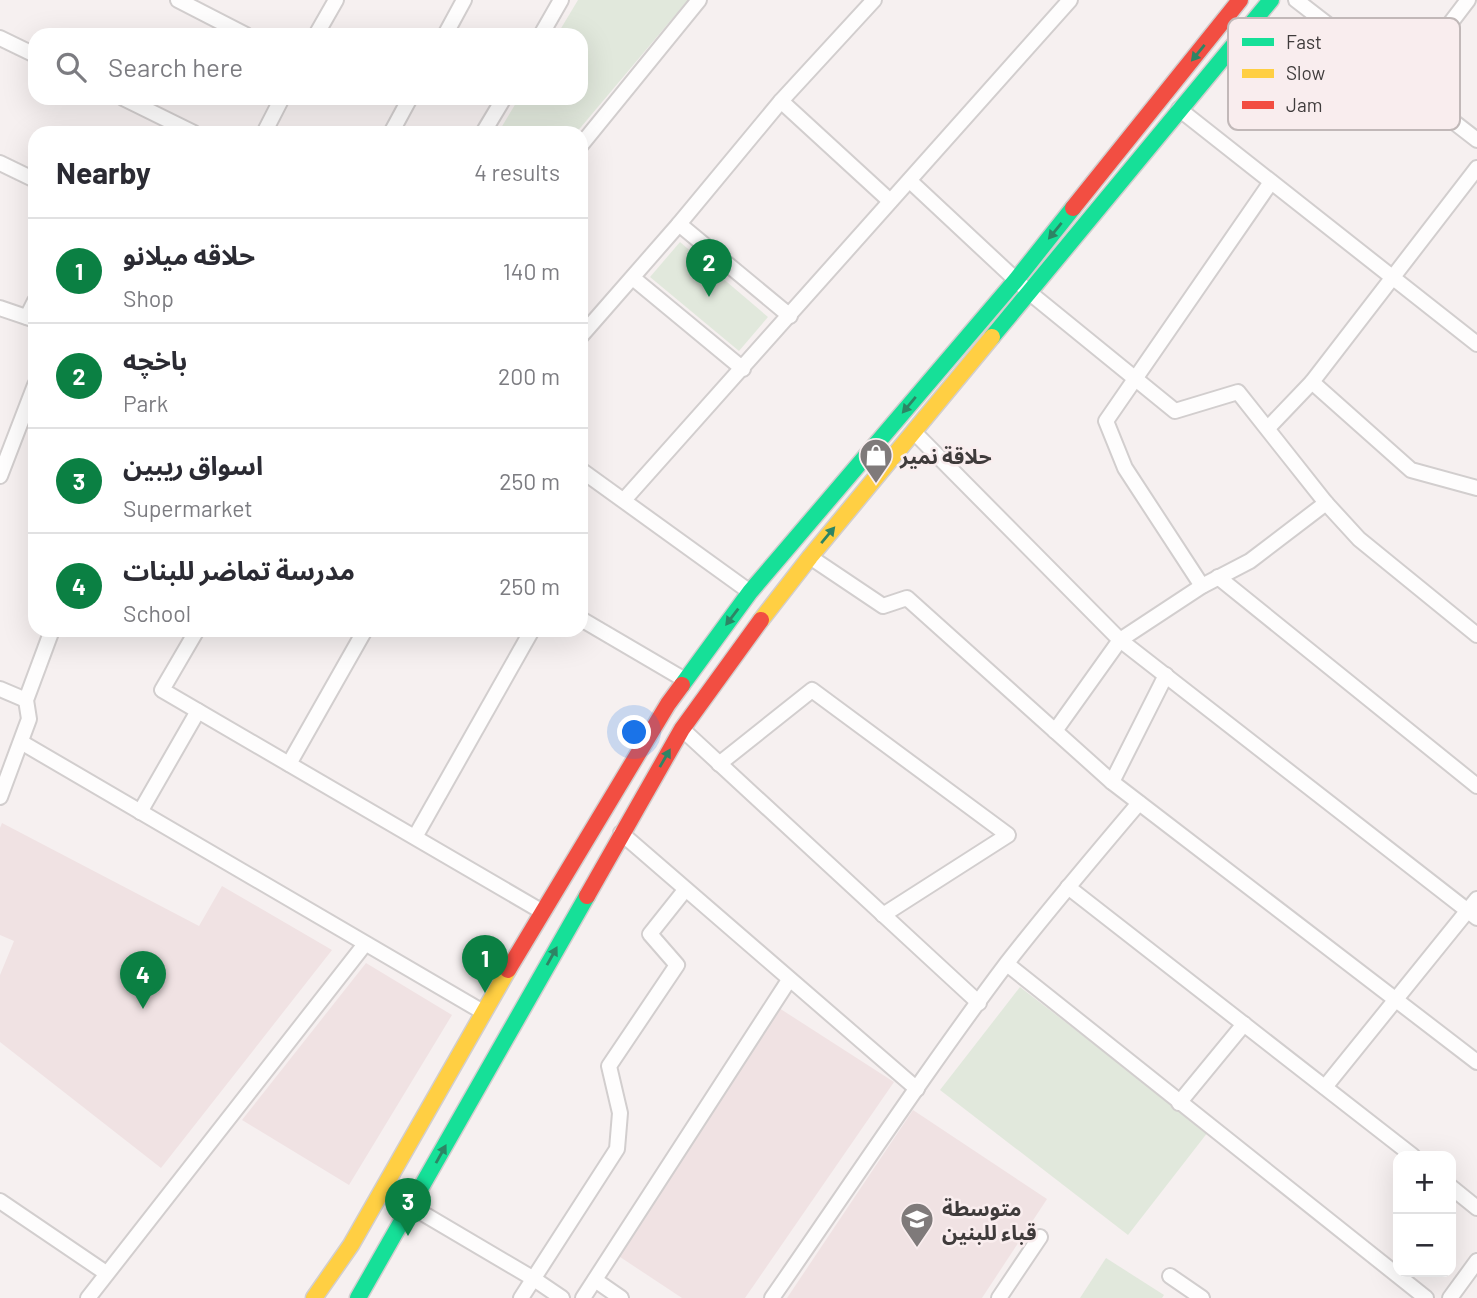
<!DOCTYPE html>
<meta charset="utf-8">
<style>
:root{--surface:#fff;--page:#f7f7f7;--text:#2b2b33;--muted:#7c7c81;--line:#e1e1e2;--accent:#0b8043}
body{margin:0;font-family:Barlow,"Noto Sans Arabic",sans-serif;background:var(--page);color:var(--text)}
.controls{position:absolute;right:21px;bottom:21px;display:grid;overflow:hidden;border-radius:14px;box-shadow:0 7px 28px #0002}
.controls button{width:63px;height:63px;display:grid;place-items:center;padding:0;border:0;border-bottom:2px solid var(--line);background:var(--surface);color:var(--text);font:35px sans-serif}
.you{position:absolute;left:635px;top:733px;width:24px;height:24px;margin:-18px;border:5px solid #fff;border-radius:50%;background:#1a73e8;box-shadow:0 0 0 10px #1a73e833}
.badge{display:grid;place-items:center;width:46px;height:46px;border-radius:50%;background:var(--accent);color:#fff;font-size:23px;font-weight:700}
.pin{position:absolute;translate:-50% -58px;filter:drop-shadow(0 2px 4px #0008)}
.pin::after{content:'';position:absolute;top:37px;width:24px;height:21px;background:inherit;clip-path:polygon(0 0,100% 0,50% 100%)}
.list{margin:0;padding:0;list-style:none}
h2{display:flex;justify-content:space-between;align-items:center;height:91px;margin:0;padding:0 28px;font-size:30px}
h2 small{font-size:23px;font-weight:400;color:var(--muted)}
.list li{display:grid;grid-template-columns:46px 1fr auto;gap:21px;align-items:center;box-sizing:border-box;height:105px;padding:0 28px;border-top:2px solid var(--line)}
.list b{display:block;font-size:26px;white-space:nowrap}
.list p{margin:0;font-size:23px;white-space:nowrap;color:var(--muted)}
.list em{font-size:23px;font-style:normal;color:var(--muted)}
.icon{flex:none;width:38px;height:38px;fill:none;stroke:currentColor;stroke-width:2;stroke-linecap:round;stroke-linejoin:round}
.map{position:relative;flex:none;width:1477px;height:1298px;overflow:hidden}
.search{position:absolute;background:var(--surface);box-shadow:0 7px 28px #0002;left:28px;top:28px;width:560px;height:77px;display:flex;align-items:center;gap:18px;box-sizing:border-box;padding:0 24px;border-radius:21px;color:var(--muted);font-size:26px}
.panel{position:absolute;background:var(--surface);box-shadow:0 7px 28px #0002;left:28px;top:126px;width:560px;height:511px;border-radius:21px}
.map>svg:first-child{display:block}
</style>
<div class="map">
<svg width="1477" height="1298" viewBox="0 0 1477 1298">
<rect width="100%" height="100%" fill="#f6f0f0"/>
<!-- built -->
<g fill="#f0e2e3">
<polygon points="2,823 199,926 222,886 332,950 161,1168 0,1042 0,975 14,941 0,935 0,828"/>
<polygon points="366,963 452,1015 349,1185 242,1120"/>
<polygon points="779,1008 894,1082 745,1298 682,1298 617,1255"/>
<polygon points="913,1110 1047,1199 982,1298 787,1298"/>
</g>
<!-- green -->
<g fill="#e1e8dc">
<polygon points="578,0 688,0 576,133 498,133 519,98 581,98 581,35 557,35"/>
<polygon points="680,242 768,317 739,351 650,277"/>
<polygon points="1020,987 1208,1132 1128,1235 940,1090"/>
<polygon points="1106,1258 1164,1295 1162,1298 1080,1298"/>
</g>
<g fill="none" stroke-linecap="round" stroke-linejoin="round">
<defs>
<g id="street">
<polyline points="178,0 246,35"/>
<polyline points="1296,0 1477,140"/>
<polyline points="316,35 336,0"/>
<polyline points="445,35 464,0"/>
<polyline points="541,35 561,0"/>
<polyline points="0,38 35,55"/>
<polyline points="1404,84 1468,0"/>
<polyline points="123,98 194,133"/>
<polyline points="781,101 890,201"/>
<polyline points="1179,109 1477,344"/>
<polyline points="264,133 282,98"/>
<polyline points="391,133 410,98"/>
<polyline points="483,133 504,98"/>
<polyline points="581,145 699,0"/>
<polyline points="0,163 35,180"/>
<polyline points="910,181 1030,293 1175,411 1238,392 1326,503 1359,539 1477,635"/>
<polyline points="679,224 790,316"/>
<polyline points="633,278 743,369"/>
<polyline points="0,308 35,320"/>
<polyline points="27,317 35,301"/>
<polyline points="581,336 679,224 781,101 874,0"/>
<polyline points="1312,382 1411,470 1477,488"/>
<polyline points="1268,428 1312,382 1477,168"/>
<polyline points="914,432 1120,640 1477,918"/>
<polyline points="581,470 750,592"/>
<polyline points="0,476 35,385"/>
<polyline points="624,500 1070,0"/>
<polyline points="810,557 883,606 907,598 1112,782"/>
<polyline points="1218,577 1477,786"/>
<polyline points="1202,586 1125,468 1106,421 1271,182"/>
<polyline points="581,619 685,680"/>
<polyline points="197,630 162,690 541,911"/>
<polyline points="1166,675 1112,782 1477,1062"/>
<polyline points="0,689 26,700"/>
<polyline points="682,729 979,1003"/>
<polyline points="1055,731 1120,640 1202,586 1250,561 1326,503"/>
<polyline points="21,742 483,1012"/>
<polyline points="289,764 365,630"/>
<polyline points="719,764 812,690 1008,835 883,915"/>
<polyline points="0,797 29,719 26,700 52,630"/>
<polyline points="140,812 198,711"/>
<polyline points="621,833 917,1089"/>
<polyline points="415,837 532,630"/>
<polyline points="1068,887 1413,1156"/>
<polyline points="1007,964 1426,1298"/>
<polyline points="1325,1087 1477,899"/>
<polyline points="1179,1103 1244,1024"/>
<polyline points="1451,1187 1477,1208"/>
<polyline points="0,1201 106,1273"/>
<polyline points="412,1207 534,1279 562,1298"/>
<polyline points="1170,1276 1202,1298"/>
<polyline points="595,1280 621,1298"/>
<polyline points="88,1298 365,944"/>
<polyline points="521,1298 617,1149 620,1113 609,1066 677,965 650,934 685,890"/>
<polyline points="583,1298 789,980"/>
<path d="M772 1298C850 1186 925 1072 1007 963 1049 909 1094 856 1139 803"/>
<polyline points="999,1298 1040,1237"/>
<polyline points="1450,1298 1477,1261"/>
</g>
<g id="fast">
<polyline points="992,337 1271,0"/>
<polyline points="682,685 750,592 1016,280 1073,208"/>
<polyline points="358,1298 587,896"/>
</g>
<g id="slow">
<polyline points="761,620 810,557 992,337"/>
<polyline points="314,1298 351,1245 508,970"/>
</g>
<g id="jam">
<polyline points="1073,208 1240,0"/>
<polyline points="587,896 682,729 761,620"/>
<polyline points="508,970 668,704 682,685"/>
</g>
</defs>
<!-- street casing -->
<use href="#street" stroke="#d2cece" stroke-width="18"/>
<!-- fast casing -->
<use href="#fast" stroke="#d2cece" stroke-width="19"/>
<!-- slow casing -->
<use href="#slow" stroke="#d2cece" stroke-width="19"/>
<!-- jam casing -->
<use href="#jam" stroke="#d2cece" stroke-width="19"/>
<!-- street -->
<use href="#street" stroke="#fefdfd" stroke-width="14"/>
<!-- fast -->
<use href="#fast" stroke="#16e098" stroke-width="16"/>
<!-- slow -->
<use href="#slow" stroke="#ffcf43" stroke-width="16"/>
<!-- jam -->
<use href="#jam" stroke="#f24e42" stroke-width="16"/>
</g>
<!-- one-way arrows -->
<defs><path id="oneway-solid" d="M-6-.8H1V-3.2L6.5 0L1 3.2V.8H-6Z" transform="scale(1.75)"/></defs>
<g fill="#2d8565">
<use href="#oneway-solid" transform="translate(1198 53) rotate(129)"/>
<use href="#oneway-solid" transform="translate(1055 231) rotate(129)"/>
<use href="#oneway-solid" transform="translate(909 405) rotate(130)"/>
<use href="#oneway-solid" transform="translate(828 535) rotate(-50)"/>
<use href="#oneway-solid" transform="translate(732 617) rotate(127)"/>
<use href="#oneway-solid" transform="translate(665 758) rotate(-60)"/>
<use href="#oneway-solid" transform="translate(552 956) rotate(-61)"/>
<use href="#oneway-solid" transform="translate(441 1154) rotate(-61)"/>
</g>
<!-- icons -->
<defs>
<symbol id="shop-pin" viewBox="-11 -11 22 30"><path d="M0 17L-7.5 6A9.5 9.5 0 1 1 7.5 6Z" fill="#7f7a7a" stroke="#f9edee"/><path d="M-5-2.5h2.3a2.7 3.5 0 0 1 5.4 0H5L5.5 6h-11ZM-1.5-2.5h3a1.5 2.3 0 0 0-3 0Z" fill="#fff"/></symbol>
<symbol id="school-pin" viewBox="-11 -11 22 30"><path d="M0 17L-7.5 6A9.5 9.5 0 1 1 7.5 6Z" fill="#7f7a7a" stroke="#f9edee"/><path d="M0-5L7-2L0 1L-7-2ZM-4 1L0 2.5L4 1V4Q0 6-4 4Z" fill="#fff"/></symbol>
</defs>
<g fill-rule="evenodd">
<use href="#shop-pin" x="857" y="436" width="38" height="52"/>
<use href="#school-pin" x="898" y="1200" width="38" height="52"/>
</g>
<g text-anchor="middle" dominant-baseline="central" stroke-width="5" stroke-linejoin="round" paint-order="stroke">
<!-- poi labels -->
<g font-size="21" font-weight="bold" fill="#3f3b3b" stroke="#f9edee" text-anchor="start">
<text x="900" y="455">حلاقة نمير</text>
<text x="942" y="1207">متوسطة<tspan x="942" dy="24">قباء للبنين</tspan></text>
</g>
</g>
<!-- legend -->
<rect x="1228" y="18" width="232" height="112" rx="10" fill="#f9edee" stroke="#c1b8b8" stroke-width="2"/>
<rect x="1242" y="38" width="32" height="8" fill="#16e098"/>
<rect x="1242" y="69" width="32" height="9" fill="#ffcf43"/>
<rect x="1242" y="101" width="32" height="8" fill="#f24e42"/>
<g font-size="19" fill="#3f3b3b">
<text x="1286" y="49">Fast</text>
<text x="1286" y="80">Slow</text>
<text x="1286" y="112">Jam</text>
</g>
</svg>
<div class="controls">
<button>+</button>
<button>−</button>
</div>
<div class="you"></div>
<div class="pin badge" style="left:485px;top:993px">1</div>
<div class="pin badge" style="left:709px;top:297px">2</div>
<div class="pin badge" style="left:408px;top:1236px">3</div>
<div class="pin badge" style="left:143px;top:1009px">4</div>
<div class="search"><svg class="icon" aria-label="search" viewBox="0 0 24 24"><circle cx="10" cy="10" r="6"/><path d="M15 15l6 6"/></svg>Search here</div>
<section class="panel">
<h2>Nearby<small>4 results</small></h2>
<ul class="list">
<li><span class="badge">1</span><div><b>حلاقه ميلانو</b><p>Shop</p></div><em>140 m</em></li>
<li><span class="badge">2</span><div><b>باخچە</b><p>Park</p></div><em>200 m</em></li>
<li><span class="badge">3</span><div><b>اسواق ريبين</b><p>Supermarket</p></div><em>250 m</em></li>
<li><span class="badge">4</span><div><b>مدرسة تماضر للبنات</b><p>School</p></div><em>250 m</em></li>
</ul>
</section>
</div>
